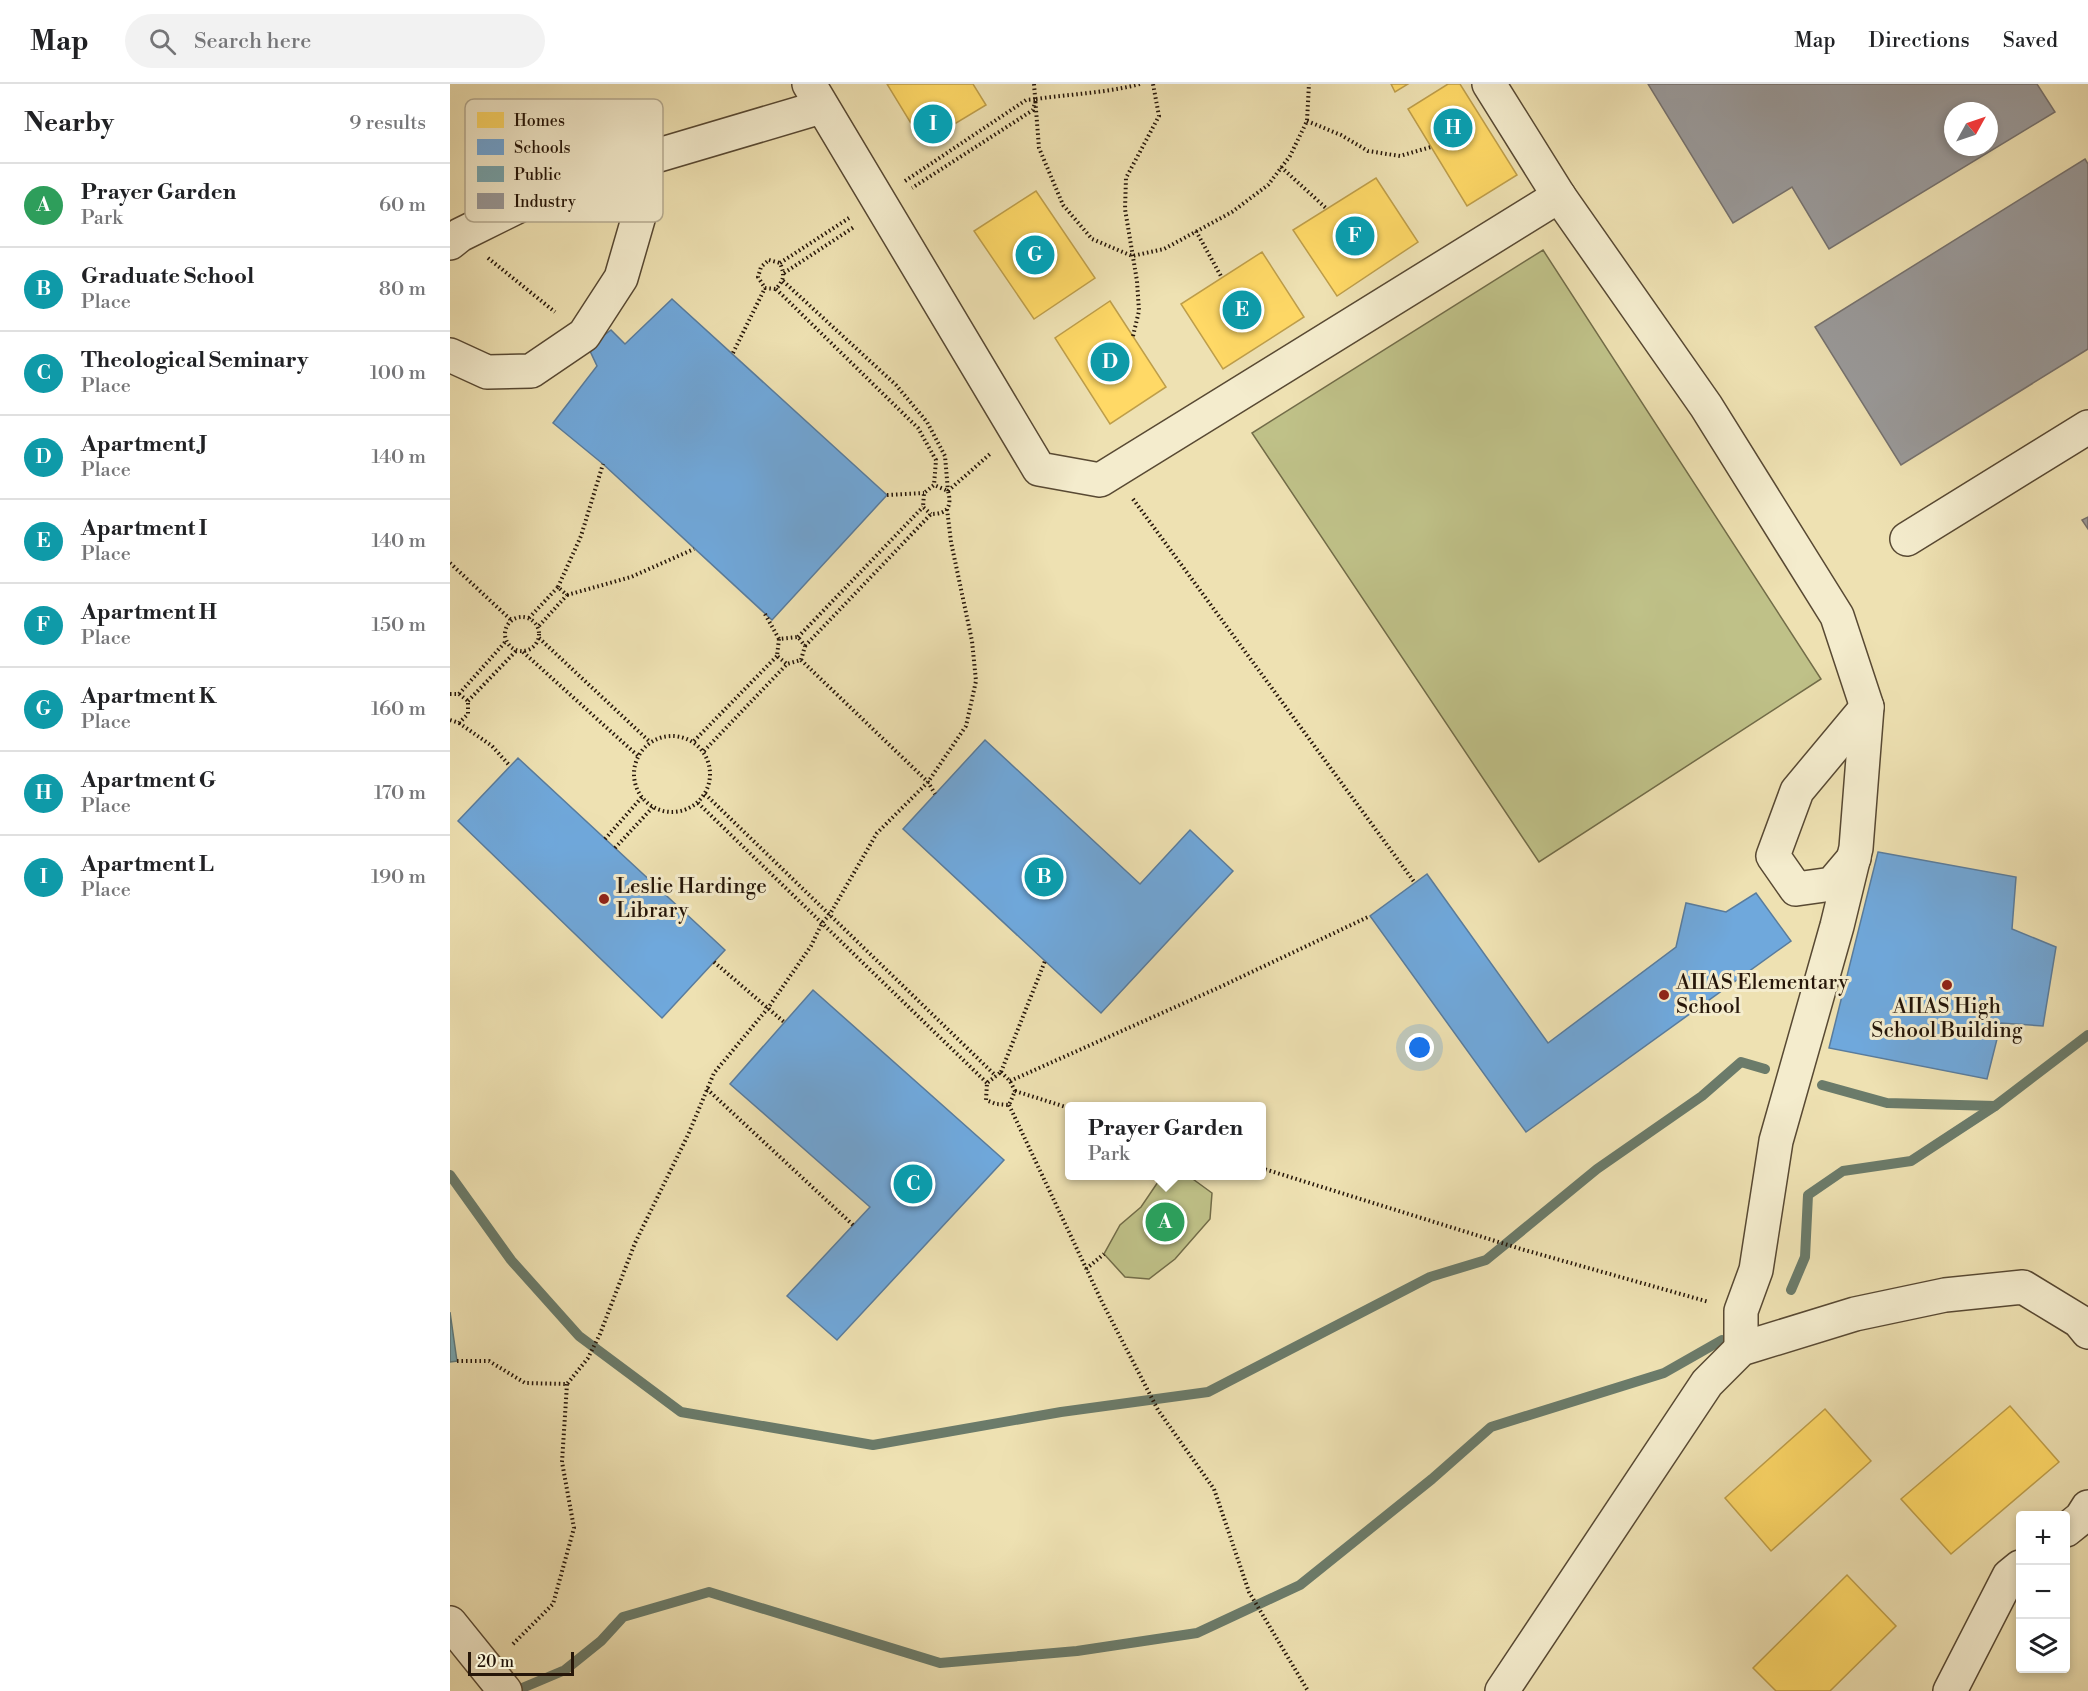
<!DOCTYPE html>
<meta charset="utf-8">
<style>
:root{--surface:#fff;--page:#f2f2f2;--text:#202124;--muted:#757577;--line:#e0e0e0;--accent:#ea580c}
body{margin:0;font-family:"Libre Bodoni",serif;background:var(--page);color:var(--text)}
.controls{position:absolute;right:18px;bottom:18px;display:grid;overflow:hidden;border-radius:6px;box-shadow:0 3px 9px #0003}
.controls button{width:54px;height:54px;display:grid;place-items:center;padding:0;border:0;border-bottom:2px solid var(--line);background:var(--surface);color:var(--text);font:30px sans-serif}
.compass{position:absolute;left:1494px;top:18px;width:54px;height:54px;border-radius:50%;background:var(--surface);box-shadow:0 3px 9px #0003;rotate:50deg}
.scale{position:absolute;left:18px;bottom:15px;width:106px;box-sizing:border-box;padding-left:6px;border:3px solid #261609;border-top:0;font-size:16px;line-height:21px;white-space:nowrap;color:#261609;-webkit-text-stroke:4px #f4eccd;paint-order:stroke}
.you{position:absolute;left:970px;top:964px;width:21px;height:21px;margin:-15px;border:4px solid #fff;border-radius:50%;background:#1a73e8;box-shadow:0 0 0 9px #1a73e833}
.badge{display:grid;place-items:center;width:39px;height:39px;border-radius:50%;background:var(--accent);color:#fff;font-size:20px;font-weight:700}
.pin{position:absolute;translate:-50% -50%;border:3px solid #fff;box-shadow:0 2px 6px #0006}
.popup{position:absolute;left:615px;top:1018px;width:201px;height:78px;box-sizing:border-box;display:grid;place-content:center;border-radius:6px;background:var(--surface);filter:drop-shadow(0 2px 4px #0005);font-size:20px;white-space:nowrap;color:var(--muted)}
.popup b{font-size:22px;color:var(--text)}
.popup::after{content:'';position:absolute;left:50%;top:100%;margin-left:-12px;border:12px solid transparent;border-top-color:var(--surface)}
.list{margin:0;padding:0;list-style:none}
h2{display:flex;justify-content:space-between;align-items:center;height:78px;margin:0;padding:0 24px;font-size:26px}
h2 small{font-size:20px;font-weight:400;color:var(--muted)}
.list li{display:grid;grid-template-columns:39px 1fr auto;gap:18px;align-items:center;box-sizing:border-box;height:84px;padding:0 24px;border-top:2px solid var(--line)}
.list b{display:block;font-size:22px;white-space:nowrap}
.list p{margin:0;font-size:20px;white-space:nowrap;color:var(--muted)}
.list em{font-size:20px;font-style:normal;color:var(--muted)}
.icon{flex:none;width:33px;height:33px;fill:none;stroke:currentColor;stroke-width:2;stroke-linecap:round;stroke-linejoin:round}
.map{position:relative;flex:none;width:1638px;height:1607px;overflow:hidden}
header{display:flex;align-items:center;gap:36px;box-sizing:border-box;height:84px;padding:0 30px;background:var(--surface);border-bottom:2px solid var(--line)}
header strong{font-size:28px}
nav{display:flex;gap:33px;margin-inline-start:auto;font-size:21px}
.search{width:420px;height:54px;background:var(--page);display:flex;align-items:center;gap:15px;box-sizing:border-box;padding:0 21px;border-radius:33px;color:var(--muted);font-size:22px}
main{display:flex}
aside{flex:1;background:var(--surface)}
.map>svg:first-child{display:block}
</style>
<header>
<strong>Map</strong>
<div class="search"><svg class="icon" aria-label="search" viewBox="0 0 24 24"><circle cx="10" cy="10" r="6"/><path d="M15 15l6 6"/></svg>Search here</div>
<nav><a>Map</a><a>Directions</a><a>Saved</a></nav>
</header>
<main>
<aside>
<h2>Nearby<small>9 results</small></h2>
<ul class="list">
<li><span class="badge" style="background:#2e9e5b">A</span><div><b>Prayer Garden</b><p>Park</p></div><em>60 m</em></li>
<li><span class="badge" style="background:#0f9aa8">B</span><div><b>Graduate School</b><p>Place</p></div><em>80 m</em></li>
<li><span class="badge" style="background:#0f9aa8">C</span><div><b>Theological Seminary</b><p>Place</p></div><em>100 m</em></li>
<li><span class="badge" style="background:#0f9aa8">D</span><div><b>Apartment J</b><p>Place</p></div><em>140 m</em></li>
<li><span class="badge" style="background:#0f9aa8">E</span><div><b>Apartment I</b><p>Place</p></div><em>140 m</em></li>
<li><span class="badge" style="background:#0f9aa8">F</span><div><b>Apartment H</b><p>Place</p></div><em>150 m</em></li>
<li><span class="badge" style="background:#0f9aa8">G</span><div><b>Apartment K</b><p>Place</p></div><em>160 m</em></li>
<li><span class="badge" style="background:#0f9aa8">H</span><div><b>Apartment G</b><p>Place</p></div><em>170 m</em></li>
<li><span class="badge" style="background:#0f9aa8">I</span><div><b>Apartment L</b><p>Place</p></div><em>190 m</em></li>
</ul>
</aside>
<div class="map">
<svg width="1638" height="1607" viewBox="0 0 1638 1607">
<rect width="100%" height="100%" fill="#eee1b2"/>
<filter id="stains"><feTurbulence type="fractalNoise" baseFrequency=".00333" numOctaves="4"/><feColorMatrix values="0 0 0 0 .2 0 0 0 0 .09 0 0 0 0 .02 0 0 0 .5 -.17"/></filter>
<radialGradient id="worn" r=".72"><stop offset=".6" stop-color="#630" stop-opacity="0"/><stop offset="1" stop-color="#630" stop-opacity=".3"/></radialGradient>
<!-- green -->
<g fill="#bfc188" stroke="#726c48" stroke-width="1.5">
<polygon points="1093,166 1371,595 1089,778 802,349"/>
<polygon points="712,1092 740,1093 762,1109 760,1135 725,1175 699,1195 675,1193 654,1170 670,1141 691,1123"/>
</g>
<!-- homes -->
<g fill="#ffd966" stroke="#be9e4a" stroke-width="1.5">
<polygon points="437,0 523,0 536,21 473,59"/>
<polygon points="941,0 958,0 945,8"/>
<polygon points="998,0 1010,0 1067,91 1017,122 958,25"/>
<polygon points="926,94 968,158 887,212 843,146"/>
<polygon points="586,107 645,194 584,235 524,147"/>
<polygon points="812,168 854,233 773,285 731,220"/>
<polygon points="660,217 716,303 660,340 605,254"/>
<polygon points="1560,1322 1609,1378 1501,1470 1451,1415"/>
<polygon points="1375,1325 1421,1377 1321,1467 1275,1414"/>
<polygon points="1397,1491 1446,1542 1380,1607 1326,1607 1303,1584"/>
</g>
<!-- schools -->
<g fill="#6fa8dc" stroke="#597c9d" stroke-width="1.5">
<polygon points="222,215 437,411 322,536 153,380 103,339 147,282 140,267 149,255 161,246 175,260"/>
<polygon points="535,656 690,800 740,746 783,787 651,929 453,745"/>
<polygon points="68,674 275,866 212,934 8,737"/>
<polygon points="1428,768 1566,793 1562,845 1606,863 1593,942 1551,939 1537,995 1379,964"/>
<polygon points="977,790 1098,959 1226,863 1236,819 1276,828 1306,809 1341,857 1076,1048 920,832"/>
<polygon points="363,906 554,1076 387,1256 337,1212 420,1123 280,1000"/>
</g>
<!-- public -->
<polygon fill="#76a5af" stroke="#5e7a7d" stroke-width="1.5" points="0,1228 7,1277 0,1278"/>
<!-- industry -->
<g fill="#999" stroke="#76726e" stroke-width="1.5" fill-rule="evenodd">
<path d="M1198 0H1587L1605 28 1379 165 1342 103 1283 139ZM1503 27H1539V63H1503Z"/>
<polygon points="1635,75 1638,80 1638,265 1451,381 1365,243"/>
<polygon points="1638,433 1638,445 1632,436"/>
</g>
<g fill="none" stroke-linecap="round" stroke-linejoin="round">
<!-- stream -->
<g stroke="#6b7b6a" stroke-width="10">
<polyline points="1372,1001 1437,1019 1545,1022 1638,951"/>
<polyline points="0,1091 61,1176 129,1252 231,1328 423,1361 611,1328 758,1308 980,1193 1036,1176 1147,1085 1252,1012 1291,978 1315,985"/>
<polyline points="1341,1206 1355,1173 1358,1111 1393,1087 1461,1077 1545,1022"/>
<polyline points="65,1607 115,1586 151,1557 173,1533 259,1508 490,1579 627,1567 747,1549 850,1501 982,1395 1041,1343 1214,1289 1272,1256"/>
</g>
<defs>
<g id="minor">
<polyline points="359,0 589,385 650,396 1109,112"/>
<polyline points="1039,0 1109,112 1256,322 1387,532 1417,623 1406,764 1387,842 1326,1057 1306,1186 1291,1227 1291,1265"/>
<polyline points="0,159 10,151 99,107 192,76 371,23"/>
<polyline points="0,271 37,288 81,287 134,251 171,194 191,125 192,76"/>
<polyline points="1457,455 1638,343"/>
<polyline points="1404,774 1382,800 1346,805 1323,772 1347,707 1417,623"/>
<polyline points="1616,1446 1631,1434 1638,1423"/>
<polyline points="0,1539 55,1607"/>
<polyline points="1052,1607 1257,1299 1291,1265 1405,1230 1495,1211 1573,1203 1629,1237 1638,1248"/>
<polyline points="1500,1607 1559,1492 1570,1483"/>
</g>
</defs>
<!-- minor casing -->
<use href="#minor" stroke="#584933" stroke-width="36"/>
<!-- path -->
<g stroke="#261609" stroke-width="4" stroke-dasharray="1.5 3" stroke-linecap="butt">
<polyline points="584,0 589,64 613,121 642,155 682,172 714,165 782,128 818,101 840,72 857,37 859,0"/>
<path d="M586 15C621 10 656 9 690 0"/>
<polyline points="857,37 891,51 918,67 950,72 981,63"/>
<polyline points="831,83 877,125"/>
<polyline points="455,97 576,16 586,15 583,26 462,104"/>
<polyline points="746,147 772,194"/>
<polyline points="38,174 105,228"/>
<path d="M319 176 330 179C335 191 334 196 326 205L315 204 308 193 311 183Z"/>
<polyline points="330,179 399,134"/>
<polyline points="334,189 404,143"/>
<polyline points="333,197 446,301 477,338 495,372 498,407"/>
<polyline points="326,205 468,344 486,376 484,401"/>
<polyline points="683,252 689,227 687,197 675,125 676,94 709,32 703,0"/>
<polyline points="283,269 315,204"/>
<polyline points="498,407 540,370"/>
<polyline points="437,411 474,409"/>
<polyline points="683,415 965,799"/>
<polyline points="0,479 61,536"/>
<polyline points="108,503 131,452 153,380"/>
<polyline points="117,511 181,493 244,465"/>
<polyline points="315,530 329,555"/>
<circle cx="72" cy="550" r="17"/>
<polyline points="79,534 108,503 117,511 88,543"/>
<polyline points="348,553 473,423"/>
<polyline points="89,554 200,658"/>
<path d="M355 562 481 430C498 430 502 422 498 407L484 401 474 409 473 423 481 430"/>
<polyline points="73,568 188,672"/>
<polyline points="351,576 478,698 485,710"/>
<polyline points="0,610 9,610 18,617 18,630 9,639 0,636"/>
<polyline points="9,610 56,557"/>
<polyline points="18,617 66,567"/>
<polyline points="9,639 42,662 60,682"/>
<circle cx="222" cy="690" r="38"/>
<polyline points="244,657 327,572"/>
<polyline points="254,667 337,580 351,576 355,562 348,553 329,555 327,572 337,580"/>
<polyline points="255,710 546,992"/>
<polyline points="248,719 537,999"/>
<polyline points="155,755 192,713"/>
<polyline points="165,764 203,723"/>
<polyline points="264,878 334,938"/>
<polyline points="551,988 595,877"/>
<polygon points="551,988 560,997 565,1007 559,1021 546,1020 536,1016 537,999"/>
<polyline points="560,997 770,903 920,832"/>
<polyline points="257,1005 403,1141"/>
<polyline points="565,1007 619,1024"/>
<polyline points="559,1021 652,1218 708,1326 764,1405 799,1508 858,1607"/>
<polyline points="811,1084 1071,1165 1259,1218"/>
<polyline points="636,1185 654,1170"/>
<polyline points="7,1277 39,1277 75,1299 117,1300 138,1274 150,1250 185,1159 238,1051 264,989 318,924 361,862 372,839 380,830 427,749 478,698 516,642 526,597 522,557 501,458 497,425"/>
<polyline points="63,1560 103,1520 124,1444 112,1378 117,1300"/>
</g>
<!-- minor -->
<use href="#minor" stroke="#f4eccd" stroke-width="33"/>
</g>
<!-- markers -->
<g fill="#8f2418" stroke="#f4eccd" stroke-width="2">
<circle cx="154" cy="815" r="6"/>
<circle cx="1497" cy="901" r="6"/>
<circle cx="1214" cy="911" r="6"/>
</g>
<g text-anchor="middle" dominant-baseline="central" stroke-width="6" stroke-linejoin="round" paint-order="stroke">
<!-- poi labels -->
<g font-size="21" fill="#261609" stroke="#f4eccd" text-anchor="start">
<text x="166" y="803">Leslie Hardinge<tspan x="166" dy="24">Library</tspan></text>
<text x="1226" y="899">AIIAS Elementary<tspan x="1226" dy="24">School</tspan></text>
<text x="1497" y="923" text-anchor="middle">AIIAS High<tspan x="1497" dy="24">School Building</tspan></text>
</g>
</g>
<!-- legend -->
<rect x="15" y="15" width="198" height="123" rx="9" fill="#f4eccd" stroke="#b6ac92" stroke-width="1.5"/>
<rect x="27" y="28" width="27" height="16" fill="#ffd966"/>
<rect x="27" y="55" width="27" height="16" fill="#6fa8dc"/>
<rect x="27" y="82" width="27" height="16" fill="#76a5af"/>
<rect x="27" y="109" width="27" height="16" fill="#999"/>
<g font-size="16" fill="#261609">
<text x="64" y="42">Homes</text>
<text x="64" y="69">Schools</text>
<text x="64" y="96">Public</text>
<text x="64" y="123">Industry</text>
</g>
<rect width="100%" height="100%" filter="url(#stains)"/>
<rect width="100%" height="100%" fill="url(#worn)"/>
</svg>
<div class="controls">
<button>+</button>
<button>−</button>
<button><svg class="icon" aria-label="layers" viewBox="0 0 24 24"><path d="M12 4l9 5-9 5-9-5zM3 14l9 5 9-5"/></svg></button>
</div>
<svg class="compass" viewBox="-18 -18 36 36"><path d="M0-13l5 13h-10z" fill="#e53935"/><path d="M0 13l5-13h-10z" fill="#757577"/></svg>
<div class="scale">20 m</div>
<div class="you"></div>
<div class="pin badge" style="left:715px;top:1138px;background:#2e9e5b">A</div>
<div class="popup"><b>Prayer Garden</b>Park</div>
<div class="pin badge" style="left:594px;top:793px;background:#0f9aa8">B</div>
<div class="pin badge" style="left:463px;top:1100px;background:#0f9aa8">C</div>
<div class="pin badge" style="left:660px;top:278px;background:#0f9aa8">D</div>
<div class="pin badge" style="left:792px;top:226px;background:#0f9aa8">E</div>
<div class="pin badge" style="left:905px;top:152px;background:#0f9aa8">F</div>
<div class="pin badge" style="left:585px;top:171px;background:#0f9aa8">G</div>
<div class="pin badge" style="left:1003px;top:44px;background:#0f9aa8">H</div>
<div class="pin badge" style="left:483px;top:40px;background:#0f9aa8">I</div>
</div>
</main>
